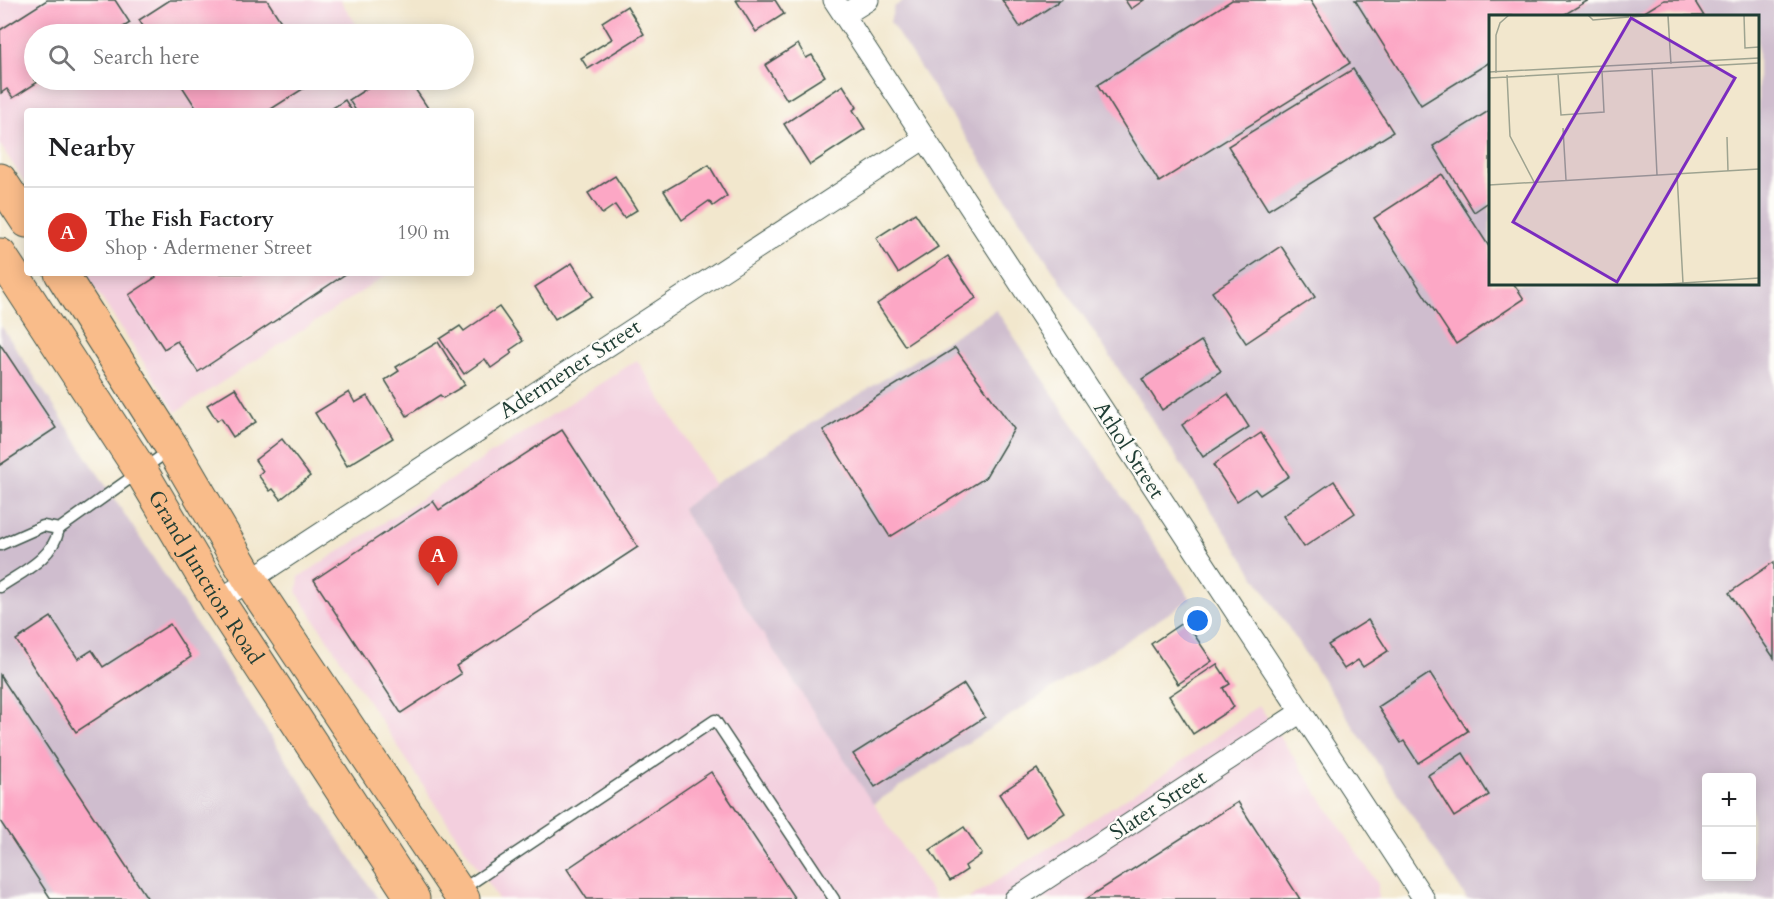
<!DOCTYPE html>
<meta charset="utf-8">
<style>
:root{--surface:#fff;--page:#f2f2f2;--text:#202124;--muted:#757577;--line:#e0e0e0;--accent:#d93025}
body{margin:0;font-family:Cardo,serif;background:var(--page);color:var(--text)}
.controls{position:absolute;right:18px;bottom:18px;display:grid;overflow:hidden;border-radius:6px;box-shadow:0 3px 15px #0003}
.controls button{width:54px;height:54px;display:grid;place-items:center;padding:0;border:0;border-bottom:2px solid var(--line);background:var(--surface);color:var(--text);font:30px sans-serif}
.you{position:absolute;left:1198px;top:621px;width:21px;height:21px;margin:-15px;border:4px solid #fff;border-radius:50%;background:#1a73e8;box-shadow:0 0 0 9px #1a73e833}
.badge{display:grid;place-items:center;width:39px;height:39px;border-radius:50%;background:var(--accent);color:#fff;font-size:20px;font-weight:700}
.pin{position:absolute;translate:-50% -50px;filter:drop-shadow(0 2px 3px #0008)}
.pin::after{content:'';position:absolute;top:32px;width:21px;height:18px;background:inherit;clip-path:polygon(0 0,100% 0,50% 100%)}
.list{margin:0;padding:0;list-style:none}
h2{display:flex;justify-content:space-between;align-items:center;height:78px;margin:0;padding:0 24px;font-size:26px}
h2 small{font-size:20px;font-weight:400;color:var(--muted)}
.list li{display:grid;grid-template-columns:39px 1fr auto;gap:18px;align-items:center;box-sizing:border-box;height:90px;padding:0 24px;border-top:2px solid var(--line)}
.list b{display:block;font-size:22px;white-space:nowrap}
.list p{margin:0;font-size:20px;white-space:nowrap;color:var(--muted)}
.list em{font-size:20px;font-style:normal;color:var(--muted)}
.icon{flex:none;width:33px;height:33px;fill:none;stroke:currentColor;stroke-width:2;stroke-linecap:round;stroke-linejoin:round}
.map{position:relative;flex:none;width:1774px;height:899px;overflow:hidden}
.search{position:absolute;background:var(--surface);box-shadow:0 3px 15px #0003;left:24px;top:24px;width:450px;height:66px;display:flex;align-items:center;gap:15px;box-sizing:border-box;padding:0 21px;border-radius:33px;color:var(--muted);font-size:22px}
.panel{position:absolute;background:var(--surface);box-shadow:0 3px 15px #0003;left:24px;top:108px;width:450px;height:168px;border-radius:6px}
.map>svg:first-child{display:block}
</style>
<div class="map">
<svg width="1774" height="899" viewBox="0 0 1774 899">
<rect width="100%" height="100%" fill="#fdfcf7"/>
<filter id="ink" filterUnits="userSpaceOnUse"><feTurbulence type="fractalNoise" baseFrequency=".0167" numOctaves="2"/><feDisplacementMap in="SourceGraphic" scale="12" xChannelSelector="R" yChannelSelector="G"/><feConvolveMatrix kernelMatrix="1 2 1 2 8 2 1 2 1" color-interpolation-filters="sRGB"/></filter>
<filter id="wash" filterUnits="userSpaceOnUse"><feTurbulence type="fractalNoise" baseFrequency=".008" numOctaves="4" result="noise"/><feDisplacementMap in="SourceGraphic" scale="24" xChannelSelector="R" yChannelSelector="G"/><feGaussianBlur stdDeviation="1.35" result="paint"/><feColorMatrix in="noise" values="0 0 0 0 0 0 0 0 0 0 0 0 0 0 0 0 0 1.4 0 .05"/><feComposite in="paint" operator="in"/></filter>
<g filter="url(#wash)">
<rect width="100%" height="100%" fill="#f2e7cd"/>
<!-- built -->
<g fill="#f3cfde">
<polygon points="0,0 340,0 363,34 34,34 34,80 392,80 413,111 27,111 27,185 0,145"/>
<polygon points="85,273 390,273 176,412"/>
<polygon points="637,360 714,484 682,509 936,899 498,899 297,593 299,577"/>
<polygon points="1259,705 1378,884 1378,899 968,899 1167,772"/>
</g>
<!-- industrial -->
<g fill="#cfbdce" fill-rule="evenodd">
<path d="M905 0H1774V899H1467L890 22 894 7ZM1490 16H1758V284H1490ZM1706 778H1752V876H1706Z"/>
<polygon points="996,310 1191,599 873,804 682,509 714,484"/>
<polygon points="0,324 218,657 378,899 0,899"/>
</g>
<g id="blocks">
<!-- building -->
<g fill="#fca7c5">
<polygon points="47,0 115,0 130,23 112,34 34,34 34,80 41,80 13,98 7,89 1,93 0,30"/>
<polygon points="170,0 267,0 289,34 148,34 139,20"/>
<polygon points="736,0 775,0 784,14 756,32"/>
<polygon points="1002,0 1061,0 1020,27"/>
<polygon points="1125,0 1144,0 1131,9"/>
<polygon points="1232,0 1310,0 1350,63 1159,182 1098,84"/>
<polygon points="1355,0 1589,0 1562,16 1490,16 1490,62 1421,105"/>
<polygon points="1664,0 1694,0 1704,16 1638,16"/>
<polygon points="627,6 644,34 588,69 581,58 612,39 602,22"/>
<polygon points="798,44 806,58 812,55 825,76 787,100 765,65"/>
<polygon points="1353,69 1393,132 1268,210 1228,146"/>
<polygon points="178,80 317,80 268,111 198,111"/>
<polygon points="380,80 409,80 430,111 356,111 349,100"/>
<polygon points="843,85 857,107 853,110 865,129 810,165 784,124"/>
<polygon points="345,100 352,111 328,111"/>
<polygon points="1490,110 1490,201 1474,212 1433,146"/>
<polygon points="709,165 727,196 713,206 709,201 682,220 664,191"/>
<polygon points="1442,174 1490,248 1490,284 1514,284 1524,299 1456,344 1374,218"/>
<polygon points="615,176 637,210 624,218 615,205 602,214 588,193"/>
<polygon points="915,213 938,247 898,273 876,238"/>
<polygon points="1281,246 1315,297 1246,343 1212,292"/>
<polygon points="948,256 976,298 905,346 877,304"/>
<polygon points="572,263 593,296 555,319 535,287"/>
<polygon points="153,273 347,273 198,372 177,341 164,349 129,295 156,277"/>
<polygon points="499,307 523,341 510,350 512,353 491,368 485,359 464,374 440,339 460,326 464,331"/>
<polygon points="1201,341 1221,371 1162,410 1142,379"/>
<polygon points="438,342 465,385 443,398 440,395 407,416 385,380 399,371 396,367"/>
<polygon points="0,344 56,428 0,465"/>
<polygon points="955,348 1014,429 985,478 890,537 823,430"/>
<polygon points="235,388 256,422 233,437 221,418 217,421 207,405"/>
<polygon points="349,392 355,403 367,396 393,438 347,466 315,413"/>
<polygon points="1228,394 1249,427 1203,457 1182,425"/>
<polygon points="562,430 638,547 456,666 461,674 401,713 314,580 433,501 439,510"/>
<polygon points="1261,433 1289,476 1260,495 1255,489 1237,501 1213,465"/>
<polygon points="282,439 310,476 281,499 273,489 270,491 258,475 263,471 255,460"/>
<polygon points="1334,481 1355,513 1304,547 1283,516"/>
<polygon points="1774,562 1774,658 1729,593"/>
<polygon points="51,617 78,659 92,650 103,667 170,624 191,657 76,732 16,640"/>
<polygon points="1368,620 1388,651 1363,667 1358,660 1344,669 1328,645"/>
<polygon points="1185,621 1212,661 1178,684 1151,644"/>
<polygon points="1217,664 1230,684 1223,688 1234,707 1193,734 1169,696"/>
<polygon points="1430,673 1468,731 1418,763 1404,741 1401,743 1378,707"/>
<polygon points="0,675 58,763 148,899 51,899 0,821"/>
<polygon points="964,684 985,717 875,787 853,754"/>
<polygon points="1463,753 1489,795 1454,817 1428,775"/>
<polygon points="1037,769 1065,813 1027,838 999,794"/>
<polygon points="711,772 795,899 587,899 567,869"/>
<polygon points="1238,802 1300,899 1086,899"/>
<polygon points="964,827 982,854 965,866 967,870 950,881 930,850"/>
</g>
</g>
</g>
<g filter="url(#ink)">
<use href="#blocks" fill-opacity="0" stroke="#3f564b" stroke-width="1.5"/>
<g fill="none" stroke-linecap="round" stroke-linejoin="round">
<defs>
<g id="lane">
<polyline points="0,545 43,526 59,529"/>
<path d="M0 587C24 571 53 558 59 529L170 450"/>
<polyline points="461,890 715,720 834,899"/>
</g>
<g id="street">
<polyline points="834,0 1424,899"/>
<polyline points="844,15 868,0"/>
<polyline points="218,601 925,138"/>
<polyline points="1015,899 1301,712"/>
</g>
<g id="highway">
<polyline points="0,180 27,221"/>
<path id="s1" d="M0 255 141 471 218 601 413 899"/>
<polyline points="61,273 173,449 249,579 463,899"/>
</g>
</defs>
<!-- lane casing -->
<use href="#lane" stroke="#3f564b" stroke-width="13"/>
<!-- street casing -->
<use href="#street" stroke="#3f564b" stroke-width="23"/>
<!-- highway casing -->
<use href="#highway" stroke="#3f564b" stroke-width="35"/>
<!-- lane -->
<use href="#lane" stroke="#fff" stroke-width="10"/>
<!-- street -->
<use href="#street" stroke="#fff" stroke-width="21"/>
<!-- highway -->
<use href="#highway" stroke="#f9bc8a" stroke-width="33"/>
</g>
</g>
<g text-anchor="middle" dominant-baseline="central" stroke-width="4.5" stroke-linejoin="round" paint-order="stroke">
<!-- street labels -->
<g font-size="22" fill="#1f3d34" stroke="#fdfcf7">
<text transform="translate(570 369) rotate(-33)">Adermener Street</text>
<text transform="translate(1129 450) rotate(57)">Athol Street</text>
<text stroke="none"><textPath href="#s1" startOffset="382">Grand Junction Road</textPath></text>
<text transform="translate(1158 805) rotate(-33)">Slater Street</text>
</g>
</g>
<!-- overview -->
<g transform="translate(1489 15)">
<rect width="270" height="270" fill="#f2e7cd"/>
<path fill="none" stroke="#9ea390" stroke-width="1.5" d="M99 0 104 5 140 2M179 0 181 34M255 0 256 33 270 32M143 2 167 0M179 2 182 49M163 53 168 160M0 57 270 43M7 58V20L11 8 20 0M69 59 72 100 115 97 113 56M18 60 21 121 45 167M0 63 270 48M74 113 77 165M238 122 239 156M188 159 194 268M0 170 270 154M163 270 270 263"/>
<path fill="#7b2cbf" fill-opacity="0.15" stroke="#7b2cbf" stroke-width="3" d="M142 3 246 63 128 267 24 207Z"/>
<rect width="270" height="270" fill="none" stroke="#1f3d34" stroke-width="3"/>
</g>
</svg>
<div class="controls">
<button>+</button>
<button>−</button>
</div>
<div class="you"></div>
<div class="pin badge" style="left:438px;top:586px">A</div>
<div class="search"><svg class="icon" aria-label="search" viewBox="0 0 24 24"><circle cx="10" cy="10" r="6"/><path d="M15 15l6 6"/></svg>Search here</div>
<section class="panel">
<h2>Nearby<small></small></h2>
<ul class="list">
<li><span class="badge">A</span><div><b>The Fish Factory</b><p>Shop · Adermener Street</p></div><em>190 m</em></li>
</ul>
</section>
</div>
